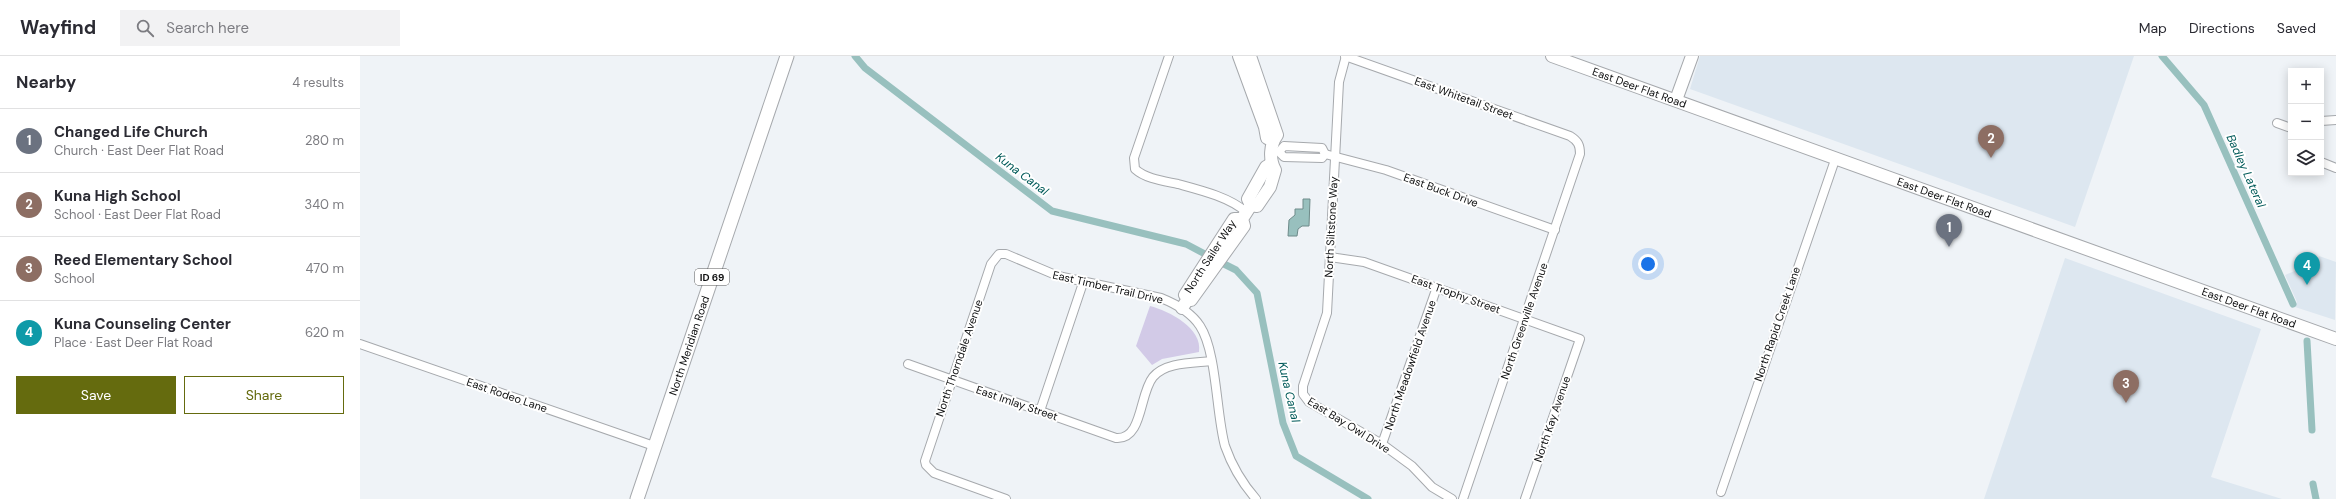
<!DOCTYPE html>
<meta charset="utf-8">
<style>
:root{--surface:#fff;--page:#f2f2f3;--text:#2b2b33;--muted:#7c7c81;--line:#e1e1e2;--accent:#656b0e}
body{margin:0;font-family:"DM Sans",sans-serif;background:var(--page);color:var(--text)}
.controls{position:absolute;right:12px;top:12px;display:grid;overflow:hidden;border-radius:0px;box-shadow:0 2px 10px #0003}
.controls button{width:36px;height:36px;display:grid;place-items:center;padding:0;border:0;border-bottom:1px solid var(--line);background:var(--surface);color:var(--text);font:20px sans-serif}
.you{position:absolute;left:1288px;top:208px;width:14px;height:14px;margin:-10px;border:3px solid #fff;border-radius:50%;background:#1a73e8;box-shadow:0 0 0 6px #1a73e833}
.badge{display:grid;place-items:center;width:26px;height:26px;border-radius:50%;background:var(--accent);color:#fff;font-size:13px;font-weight:700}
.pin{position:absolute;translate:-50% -33px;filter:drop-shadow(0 1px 2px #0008)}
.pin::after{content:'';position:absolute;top:21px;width:14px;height:12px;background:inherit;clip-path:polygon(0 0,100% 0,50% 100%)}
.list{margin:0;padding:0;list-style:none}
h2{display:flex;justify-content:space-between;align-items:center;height:52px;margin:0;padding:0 16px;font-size:17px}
h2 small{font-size:13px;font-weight:400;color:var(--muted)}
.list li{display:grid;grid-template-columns:26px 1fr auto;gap:12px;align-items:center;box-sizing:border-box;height:64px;padding:0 16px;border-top:1px solid var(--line)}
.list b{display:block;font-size:15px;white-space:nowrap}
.list p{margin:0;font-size:13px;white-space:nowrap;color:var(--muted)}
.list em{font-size:13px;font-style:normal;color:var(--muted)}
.actions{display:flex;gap:8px;padding:12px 16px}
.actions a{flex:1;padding:9px 0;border:1px solid var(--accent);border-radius:0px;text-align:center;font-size:14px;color:var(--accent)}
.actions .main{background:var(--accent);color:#fff}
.icon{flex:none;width:22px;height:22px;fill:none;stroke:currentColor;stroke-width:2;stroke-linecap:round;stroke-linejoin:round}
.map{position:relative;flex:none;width:1976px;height:443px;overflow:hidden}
header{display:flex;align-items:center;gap:24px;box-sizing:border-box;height:56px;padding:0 20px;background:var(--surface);border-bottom:1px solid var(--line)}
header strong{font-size:19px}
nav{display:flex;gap:22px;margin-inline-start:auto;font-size:14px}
.search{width:280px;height:36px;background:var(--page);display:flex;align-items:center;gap:10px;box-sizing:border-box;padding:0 14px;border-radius:0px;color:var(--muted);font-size:15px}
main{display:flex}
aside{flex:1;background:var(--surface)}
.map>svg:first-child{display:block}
</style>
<header>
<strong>Wayfind</strong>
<div class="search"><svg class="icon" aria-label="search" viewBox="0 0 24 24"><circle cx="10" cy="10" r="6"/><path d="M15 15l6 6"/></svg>Search here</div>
<nav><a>Map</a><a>Directions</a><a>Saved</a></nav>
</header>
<main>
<aside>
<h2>Nearby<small>4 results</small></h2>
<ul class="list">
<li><span class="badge" style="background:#6b7280">1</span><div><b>Changed Life Church</b><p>Church · East Deer Flat Road</p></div><em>280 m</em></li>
<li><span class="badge" style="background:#8d6e63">2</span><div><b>Kuna High School</b><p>School · East Deer Flat Road</p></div><em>340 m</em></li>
<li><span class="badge" style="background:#8d6e63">3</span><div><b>Reed Elementary School</b><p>School</p></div><em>470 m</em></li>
<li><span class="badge" style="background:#0f9aa8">4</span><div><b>Kuna Counseling Center</b><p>Place · East Deer Flat Road</p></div><em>620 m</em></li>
</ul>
<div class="actions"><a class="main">Save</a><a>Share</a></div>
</aside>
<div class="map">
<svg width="1976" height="443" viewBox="0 0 1976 443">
<rect width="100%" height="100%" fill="#eff3f7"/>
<!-- built -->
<g fill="#dde7f0">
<polygon points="1340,0 1774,0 1715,171 1330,33"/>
<polygon points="1959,200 1976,206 1975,264 1935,251 1937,246 1925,219 1957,206"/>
<polygon points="1705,202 1901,273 1851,421 1922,443 1624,443"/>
</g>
<!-- green -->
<path fill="#d2cae7" d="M790 250C809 255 843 272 839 296L802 303 792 309 776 290Z"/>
<!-- water -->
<polygon fill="#98c0be" stroke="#6e8b8a" points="943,143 950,143 949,170 942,170 938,173 937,180 928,180 929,164 935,159 935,153 943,153"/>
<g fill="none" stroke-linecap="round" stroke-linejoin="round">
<!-- canal -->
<g stroke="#98c0be" stroke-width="7">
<polyline points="495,0 505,12 692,155 826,188 845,198"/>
<polyline points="1802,0 1844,49 1933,248"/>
<polyline points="864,208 876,214 897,237 923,367 936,400 1008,443"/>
<polyline points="1947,285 1952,374"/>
<polyline points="1953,428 1956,443"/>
</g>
<defs>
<g id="street">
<path d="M809 0 774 102 775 113C786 123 804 125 818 128 840 134 869 141 886 156"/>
<path d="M985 0 1210 80C1218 85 1220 89 1220 98L1103 443"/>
<polyline points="986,0 979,26 967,257 943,330 943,338 949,346 1022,388 1052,410 1072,431 1092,443"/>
<polyline points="1961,65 1976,64"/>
<polyline points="1917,67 1931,72"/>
<polygon points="924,90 962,92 965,98 962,102 924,101 919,96"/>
<polyline points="965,98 1026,114 1195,174"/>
<polyline points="1961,106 1976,112"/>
<polyline points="970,201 1004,206 1220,283 1165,443"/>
<polyline points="0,288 294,390"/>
<path d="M548 308 756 382C783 384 779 338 793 321 805 306 833 307 851 305"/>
<polyline points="680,355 723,227"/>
<polyline points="1022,388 1077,231"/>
<polyline points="1361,436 1476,101"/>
<path d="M646 443 574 417 566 409 565 405 631 208 639 198H646L698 220 801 242C816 248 831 256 840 270 857 296 856 358 865 390 872 410 882 427 896 443"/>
</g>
<g id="secondary">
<polyline points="879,0 905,71 907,82 913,85"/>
<path d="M890 0 917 79C910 88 909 104 915 114L910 131 897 150 891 149"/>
<path id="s1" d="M1192 0 1976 283"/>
<polyline points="1316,44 1332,0"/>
<polyline points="891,149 888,143 906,111 911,108"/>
<path id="s2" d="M828 243 825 239 874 163H882"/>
<polyline points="822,252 828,243 831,244 884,170 882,163 891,149"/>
</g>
<g id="primary">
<path id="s3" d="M277 443 427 0"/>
</g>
</defs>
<!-- street casing -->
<use href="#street" stroke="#a6a9ad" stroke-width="10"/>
<!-- secondary casing -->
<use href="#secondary" stroke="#a6a9ad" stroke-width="14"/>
<!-- primary casing -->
<use href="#primary" stroke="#a6a9ad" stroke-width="15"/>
<!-- street -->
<use href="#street" stroke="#fff" stroke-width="8"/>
<!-- secondary -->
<use href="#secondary" stroke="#fff" stroke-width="12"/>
<!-- primary -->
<use href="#primary" stroke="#fff" stroke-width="13"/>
</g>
<g text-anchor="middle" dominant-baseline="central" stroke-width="4" stroke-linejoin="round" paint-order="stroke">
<!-- shield labels -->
<rect fill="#fff" stroke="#565657" stroke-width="1" x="335" y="213" width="34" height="16" rx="3"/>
<g font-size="10" font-weight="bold" fill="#0d0e0f">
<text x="352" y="221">ID 69</text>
</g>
<!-- street labels -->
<g font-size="11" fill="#0d0e0f" stroke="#fff">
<text stroke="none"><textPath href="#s1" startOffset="93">East Deer Flat Road</textPath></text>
<text transform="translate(1104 42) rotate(20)">East Whitetail Street</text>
<text transform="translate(1081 134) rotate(20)">East Buck Drive</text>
<text stroke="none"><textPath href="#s1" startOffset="417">East Deer Flat Road</textPath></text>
<text transform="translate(971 171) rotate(-87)">North Siltstone Way</text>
<text stroke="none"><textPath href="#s2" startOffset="51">North Sailer Way</textPath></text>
<text transform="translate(748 231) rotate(13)">East Timber Trail Drive</text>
<text transform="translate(1096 238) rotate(20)">East Trophy Street</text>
<text stroke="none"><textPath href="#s1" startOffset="741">East Deer Flat Road</textPath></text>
<text transform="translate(1164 265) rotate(-71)">North Greenville Avenue</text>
<text transform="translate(1417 268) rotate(-71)">North Rapid Creek Lane</text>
<text stroke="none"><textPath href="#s3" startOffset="162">North Meridian Road</textPath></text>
<text transform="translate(599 302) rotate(-71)">North Thorndale Avenue</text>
<text transform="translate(1050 309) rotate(-71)">North Meadowfield Avenue</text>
<text transform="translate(147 339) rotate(19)">East Rodeo Lane</text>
<text transform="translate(657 347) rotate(19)">East Imlay Street</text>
<text transform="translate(1192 363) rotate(-71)">North Kay Avenue</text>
<text transform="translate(989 369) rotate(32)">East Bay Owl Drive</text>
</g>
<!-- water labels -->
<g font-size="12" font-style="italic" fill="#015a59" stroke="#fff">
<text transform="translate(1886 115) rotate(66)">Badley Lateral</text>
<text transform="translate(662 118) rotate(37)">Kuna Canal</text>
<text transform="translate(929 336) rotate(77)">Kuna Canal</text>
</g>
</g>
</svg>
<div class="controls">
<button>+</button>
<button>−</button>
<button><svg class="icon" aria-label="layers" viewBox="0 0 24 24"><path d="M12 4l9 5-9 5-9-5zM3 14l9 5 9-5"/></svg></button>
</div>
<div class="you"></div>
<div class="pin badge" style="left:1589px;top:191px;background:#6b7280">1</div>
<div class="pin badge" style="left:1631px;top:102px;background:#8d6e63">2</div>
<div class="pin badge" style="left:1766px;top:347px;background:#8d6e63">3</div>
<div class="pin badge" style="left:1947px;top:229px;background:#0f9aa8">4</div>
</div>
</main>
